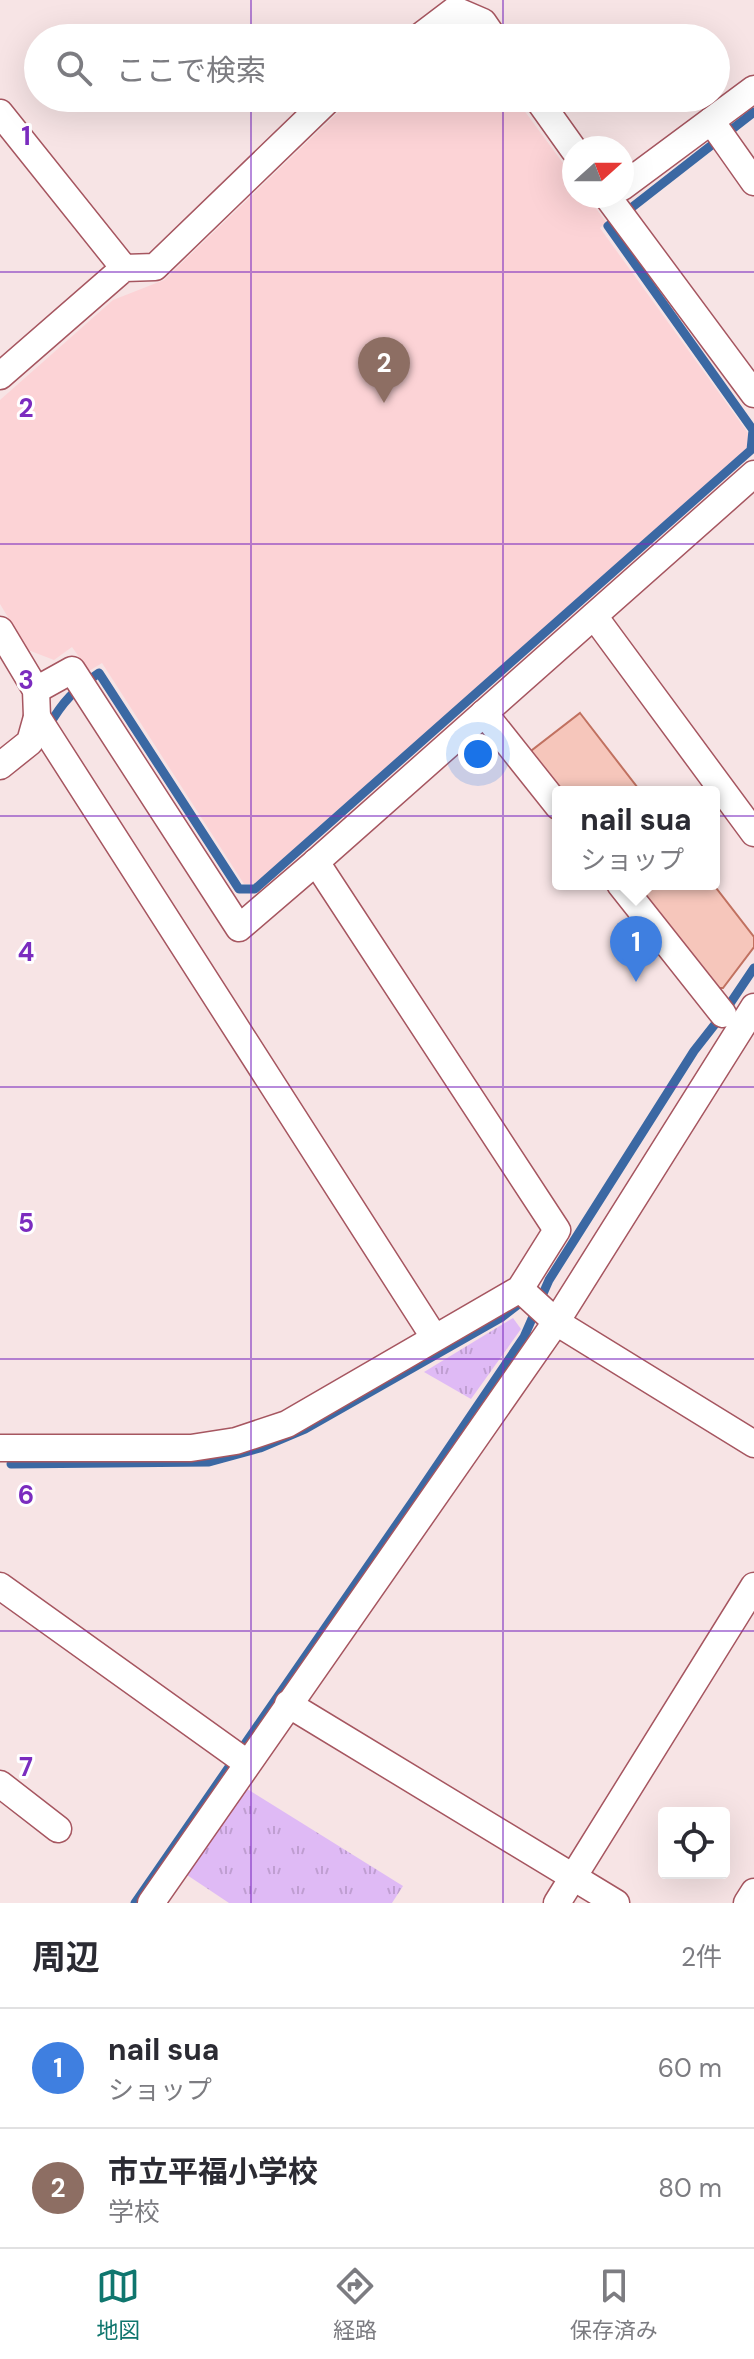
<!DOCTYPE html>
<html lang="ja">
<meta charset="utf-8">
<style>
:root{--surface:#fff;--page:#f2f2f3;--text:#2b2b33;--muted:#7c7c81;--line:#e1e1e2;--accent:#0f766e}
body{margin:0;font-family:"DM Sans","Noto Sans JP",sans-serif;background:var(--page);color:var(--text)}
.controls{position:absolute;right:24px;bottom:24px;display:grid;overflow:hidden;border-radius:8px;box-shadow:0 8px 32px #0002}
.controls button{width:72px;height:72px;display:grid;place-items:center;padding:0;border:0;border-bottom:2px solid var(--line);background:var(--surface);color:var(--text);font:40px sans-serif}
.compass{position:absolute;left:562px;top:136px;width:72px;height:72px;border-radius:50%;background:var(--surface);box-shadow:0 8px 32px #0002;rotate:69deg}
.you{position:absolute;left:478px;top:754px;width:28px;height:28px;margin:-20px;border:6px solid #fff;border-radius:50%;background:#1a73e8;box-shadow:0 0 0 12px #1a73e833}
.badge{display:grid;place-items:center;width:52px;height:52px;border-radius:50%;background:var(--accent);color:#fff;font-size:26px;font-weight:700}
.pin{position:absolute;translate:-50% -66px;filter:drop-shadow(0 2px 4px #0008)}
.pin::after{content:'';position:absolute;top:42px;width:28px;height:24px;background:inherit;clip-path:polygon(0 0,100% 0,50% 100%)}
.popup{position:absolute;left:552px;top:786px;width:168px;height:104px;box-sizing:border-box;display:grid;place-content:center;border-radius:8px;background:var(--surface);filter:drop-shadow(0 2px 6px #0005);font-size:26px;white-space:nowrap;color:var(--muted)}
.popup b{font-size:30px;color:var(--text)}
.popup::after{content:'';position:absolute;left:50%;top:100%;margin-left:-16px;border:16px solid transparent;border-top-color:var(--surface)}
.list{margin:0;padding:0;list-style:none}
h2{display:flex;justify-content:space-between;align-items:center;height:104px;margin:0;padding:0 32px;font-size:34px}
h2 small{font-size:26px;font-weight:400;color:var(--muted)}
.list li{display:grid;grid-template-columns:52px 1fr auto;gap:24px;align-items:center;box-sizing:border-box;height:120px;padding:0 32px;border-top:2px solid var(--line)}
.list b{display:block;font-size:30px;white-space:nowrap}
.list p{margin:0;font-size:26px;white-space:nowrap;color:var(--muted)}
.list em{font-size:26px;font-style:normal;color:var(--muted)}
.icon{flex:none;width:44px;height:44px;fill:none;stroke:currentColor;stroke-width:2;stroke-linecap:round;stroke-linejoin:round}
.map{position:relative;flex:none;width:754px;height:1903px;overflow:hidden}
.search{position:absolute;background:var(--surface);box-shadow:0 8px 32px #0002;left:24px;right:24px;top:24px;height:88px;display:flex;align-items:center;gap:20px;box-sizing:border-box;padding:0 28px;border-radius:44px;color:var(--muted);font-size:30px}
.sheet{height:344px;background:var(--surface)}
nav{display:flex;justify-content:space-around;align-items:center;box-sizing:border-box;height:112px;border-top:2px solid var(--line);background:var(--surface);font-size:22px;color:var(--muted)}
nav a{display:grid;justify-items:center;gap:4px}
nav .on{color:var(--accent)}
.map>svg:first-child{display:block}
</style>
<div class="map">
<svg width="754" height="1903" viewBox="0 0 754 1903">
<defs>
<pattern id="grass-tufts" width="24" height="20" patternUnits="userSpaceOnUse" patternTransform="scale(2)"><rect width="24" height="20" fill="#dfbaf5"/><path d="M3 7l-1-3M5 7V3M7 7l1-3M15 17l-1-3M17 17v-4M19 17l1-3" fill="none" stroke="#bf9ed1"/></pattern>
</defs>
<rect width="100%" height="100%" fill="#f7e4e5"/>
<!-- built -->
<polygon fill="#fcd3d6" points="353,98 515,98 574,178 574,196 587,196 606,222 600,228 748,433 748,447 254,884 244,884 102,663 89,671 72,647 54,660 28,650 0,604 0,400 113,300 164,280"/>
<!-- grass -->
<g fill="url(#grass-tufts)">
<polygon points="513,1318 521,1329 471,1399 424,1372"/>
<polygon points="244,1787 403,1886 392,1903 229,1903 187,1875"/>
</g>
<g fill="none" stroke-linecap="round" stroke-linejoin="round">
<!-- stream -->
<g stroke="#3b68a3" stroke-width="9">
<path d="M48 727C63 701 74 690 99 673L239 889H255L751 450 753 430 608 226 754 112"/>
<polyline points="11,1464 209,1462 260,1448 305,1429 502,1317 524,1300"/>
<polyline points="135,1903 413,1501 524,1337 549,1280 694,1051 723,1014 754,968"/>
</g>
</g>
<!-- building -->
<g fill="#f6c6bb" stroke="#c17160" stroke-width="2">
<polygon points="580,713 641,792 558,792 527,754"/>
<polygon points="628,884 713,884 754,937 754,947 723,988 708,988"/>
</g>
<g fill="none" stroke-linecap="round" stroke-linejoin="round">
<defs>
<g id="street">
<polyline points="418,38 455,10 483,22 494,38"/>
<polyline points="537,98 574,150"/>
<polyline points="0,113 124,268"/>
<polyline points="711,121 754,182"/>
<polyline points="622,187 754,89"/>
<polyline points="607,196 754,394"/>
<polyline points="0,376 124,268 155,267 330,98"/>
<polyline points="594,616 754,833"/>
<polyline points="0,630 36,690 37,717 30,742 0,766"/>
<polyline points="36,690 72,670 239,928 316,862 754,474"/>
<polyline points="484,713 558,806"/>
<polyline points="37,717 434,1337"/>
<polyline points="620,884 723,1014"/>
<polyline points="520,1289 556,1322 754,1444"/>
<polyline points="0,1448 191,1448 236,1441 287,1424 520,1289 557,1230 316,862"/>
<polyline points="0,1586 247,1763"/>
<polyline points="288,1704 616,1903"/>
<polyline points="0,1784 58,1829"/>
<polyline points="151,1903 556,1322 754,1007"/>
<polyline points="557,1903 754,1586"/>
<polyline points="747,1903 754,1892"/>
</g>
</defs>
<!-- street casing -->
<use href="#street" stroke="#a65660" stroke-width="29"/>
<!-- street -->
<use href="#street" stroke="#fff" stroke-width="26"/>
</g>
<!-- grid -->
<path fill="none" stroke="#7b2cbf" stroke-width="2" stroke-opacity="0.55" d="M251 0V38M503 0V38M251 98V1903M503 98V1903M0 272H754M0 544H754M0 816H754M0 1087H754M0 1359H754M0 1631H754"/>
<g font-size="26" text-anchor="middle" font-weight="bold" fill="#7b2cbf" stroke="#fff" stroke-width="6" stroke-linejoin="round" paint-order="stroke">
<text x="26" y="145">1</text>
<text x="26" y="417">2</text>
<text x="26" y="689">3</text>
<text x="26" y="961">4</text>
<text x="26" y="1232">5</text>
<text x="26" y="1504">6</text>
<text x="26" y="1776">7</text>
</g>
</svg>
<div class="controls">
<button><svg class="icon" aria-label="locate" viewBox="0 0 24 24"><circle cx="12" cy="12" r="6"/><path d="M12 2v4M12 18v4M2 12h4M18 12h4"/></svg></button>
</div>
<svg class="compass" viewBox="-18 -18 36 36"><path d="M0-13l5 13h-10z" fill="#e53935"/><path d="M0 13l5-13h-10z" fill="#7c7c81"/></svg>
<div class="you"></div>
<div class="pin badge" style="left:636px;top:982px;background:#3f7fe0">1</div>
<div class="popup"><b>nail sua</b>ショップ</div>
<div class="pin badge" style="left:384px;top:403px;background:#8d6e63">2</div>
<div class="search"><svg class="icon" aria-label="search" viewBox="0 0 24 24"><circle cx="10" cy="10" r="6"/><path d="M15 15l6 6"/></svg>ここで検索</div>
</div>
<section class="sheet">
<h2>周辺<small>2件</small></h2>
<ul class="list">
<li><span class="badge" style="background:#3f7fe0">1</span><div><b>nail sua</b><p>ショップ</p></div><em>60 m</em></li>
<li><span class="badge" style="background:#8d6e63">2</span><div><b>市立平福小学校</b><p>学校</p></div><em>80 m</em></li>
</ul>
</section>
<nav>
<a class="on"><svg class="icon" aria-label="map" viewBox="0 0 24 24"><path d="M3 6l6-2 6 2 6-2v14l-6 2-6-2-6 2zM9 4v14M15 6v14"/></svg>地図</a>
<a><svg class="icon" aria-label="directions" viewBox="0 0 24 24"><path d="M12 3l9 9-9 9-9-9zM9 14v-3h6M13 9l2 2-2 2"/></svg>経路</a>
<a><svg class="icon" aria-label="saved" viewBox="0 0 24 24"><path d="M7 4h10v16l-5-4-5 4z"/></svg>保存済み</a>
</nav>
